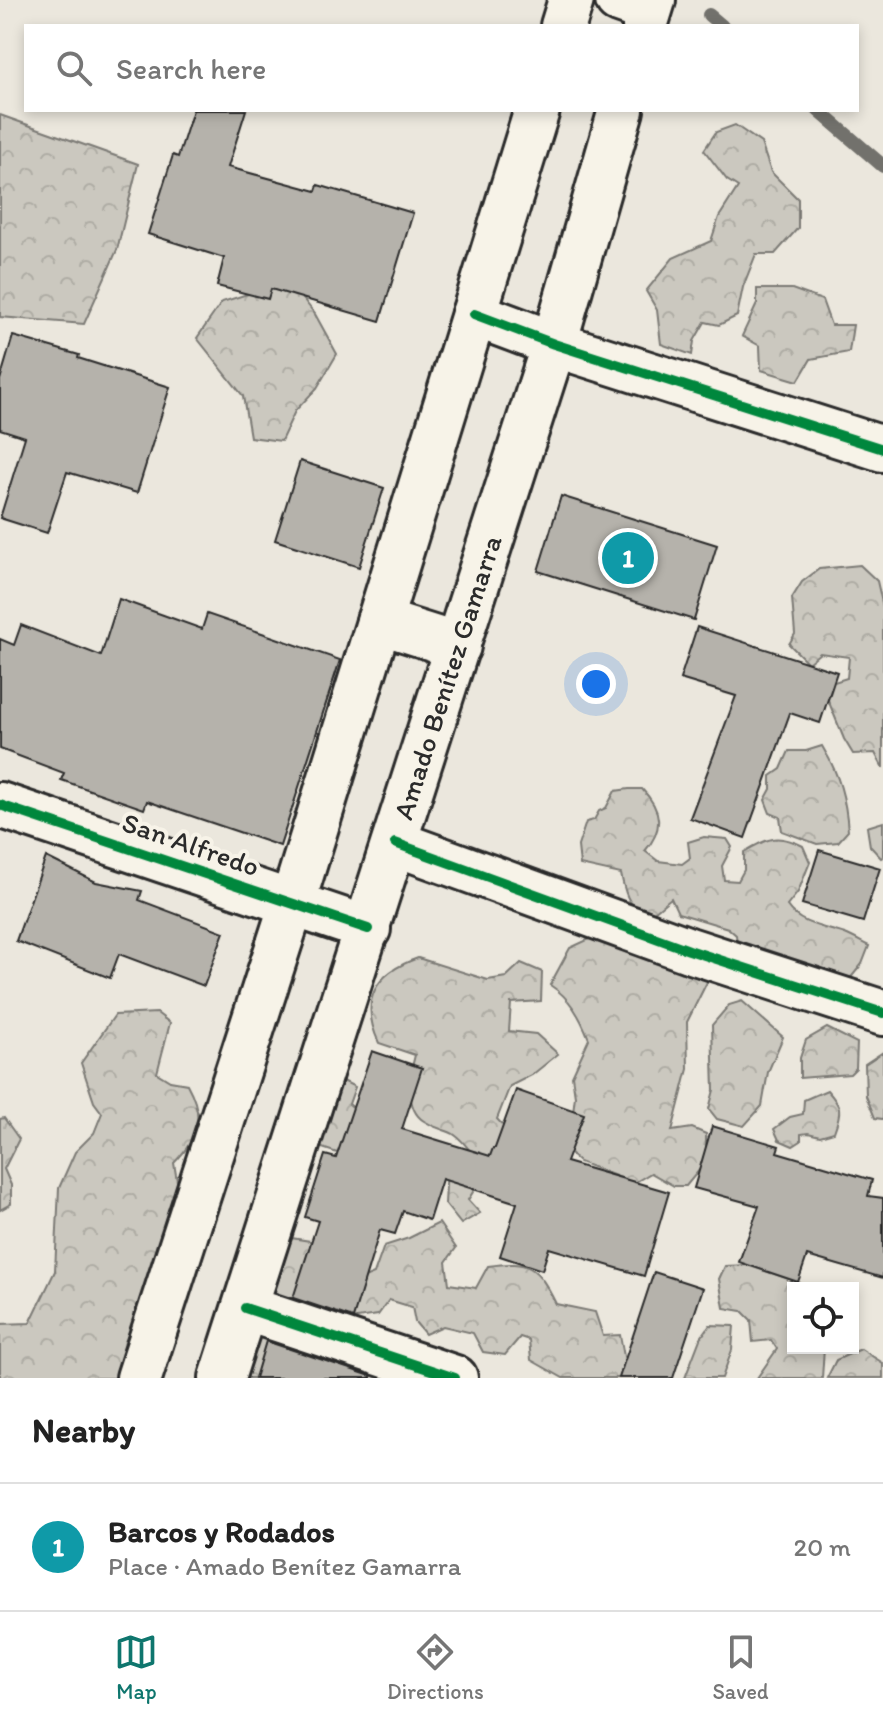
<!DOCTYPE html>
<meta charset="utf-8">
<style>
:root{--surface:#fff;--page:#f6f6f6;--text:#222;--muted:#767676;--line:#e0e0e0;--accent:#0f766e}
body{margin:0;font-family:Itim,sans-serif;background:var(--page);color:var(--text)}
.controls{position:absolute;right:24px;bottom:24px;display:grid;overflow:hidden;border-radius:0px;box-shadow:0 4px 12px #0003}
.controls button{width:72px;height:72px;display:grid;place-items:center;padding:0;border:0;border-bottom:2px solid var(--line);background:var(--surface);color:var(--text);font:40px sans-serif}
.you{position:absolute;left:596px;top:684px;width:28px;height:28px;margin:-20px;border:6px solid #fff;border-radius:50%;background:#1a73e8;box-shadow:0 0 0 12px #1a73e833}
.badge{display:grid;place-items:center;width:52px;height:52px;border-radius:50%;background:var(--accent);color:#fff;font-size:26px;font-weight:700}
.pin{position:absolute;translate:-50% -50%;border:4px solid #fff;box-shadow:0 2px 8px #0006}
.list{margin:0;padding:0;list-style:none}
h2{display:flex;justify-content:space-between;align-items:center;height:104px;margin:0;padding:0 32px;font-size:34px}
h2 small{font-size:26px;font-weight:400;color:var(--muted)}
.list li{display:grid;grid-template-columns:52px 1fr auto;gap:24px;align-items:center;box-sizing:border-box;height:128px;padding:0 32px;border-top:2px solid var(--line)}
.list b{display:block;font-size:30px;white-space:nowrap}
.list p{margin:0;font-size:26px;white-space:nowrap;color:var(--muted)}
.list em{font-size:26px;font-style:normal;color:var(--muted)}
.icon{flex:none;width:44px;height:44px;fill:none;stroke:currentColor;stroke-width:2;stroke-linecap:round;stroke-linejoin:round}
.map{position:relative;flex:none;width:883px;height:1378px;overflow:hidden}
.search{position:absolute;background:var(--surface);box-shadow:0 4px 12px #0003;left:24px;right:24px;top:24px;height:88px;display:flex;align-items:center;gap:20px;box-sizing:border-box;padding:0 28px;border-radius:0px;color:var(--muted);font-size:30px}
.sheet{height:232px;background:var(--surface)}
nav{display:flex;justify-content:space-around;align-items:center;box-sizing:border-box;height:112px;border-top:2px solid var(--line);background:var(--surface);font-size:22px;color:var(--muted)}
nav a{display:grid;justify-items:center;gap:4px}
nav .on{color:var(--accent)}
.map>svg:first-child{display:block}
</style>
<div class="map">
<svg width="883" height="1378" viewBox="0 0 883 1378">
<defs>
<pattern id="forest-crowns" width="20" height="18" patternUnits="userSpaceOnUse" patternTransform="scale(2)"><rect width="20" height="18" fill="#cbc8bf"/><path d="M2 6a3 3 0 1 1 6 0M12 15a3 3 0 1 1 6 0" fill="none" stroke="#aeaca4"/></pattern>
</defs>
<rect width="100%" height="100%" fill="#ebe7dd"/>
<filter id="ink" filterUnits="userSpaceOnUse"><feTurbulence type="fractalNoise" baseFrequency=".0125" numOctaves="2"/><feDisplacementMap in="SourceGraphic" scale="16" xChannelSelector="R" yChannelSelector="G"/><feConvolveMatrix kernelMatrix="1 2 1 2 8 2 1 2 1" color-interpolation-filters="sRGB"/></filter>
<g filter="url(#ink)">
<!-- forest -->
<g fill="url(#forest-crowns)" stroke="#7b7a75" stroke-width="2">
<polygon points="0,115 138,164 117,250 84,324 0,317"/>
<polygon points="735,125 761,143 771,172 798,199 798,228 775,254 756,254 743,287 737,316 719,325 705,322 694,341 692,355 661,344 657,310 646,291 673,258 711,241 719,217 738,187 727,180 704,150 716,132"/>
<polygon points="289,281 315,314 337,354 317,388 295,411 281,441 250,437 243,396 197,338 222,302"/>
<polygon points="757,289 792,289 822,300 831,325 853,325 849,352 811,359 798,381 761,370 760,346 742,336 757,304"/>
<polygon points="860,565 877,581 883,607 883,768 875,753 853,754 844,739 828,700 834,682 847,678 849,657 820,653 808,663 789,644 795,634 792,598 802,582 819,569"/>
<path d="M822 746C839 774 846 799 848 831L838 842 817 844 782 831 780 817 770 813 765 800 771 789V776L781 769 789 751H806Z"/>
<path d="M629 789H642C662 810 664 829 645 851L658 861 682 864 690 858 688 842 704 837 727 839 732 847 722 866 724 880 738 881 744 870V852C768 838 777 833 803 846L810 862 798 892 787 906C800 925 824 927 845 934 853 937 861 942 869 946L862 964 849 980 818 968 803 972 787 958 762 961 738 952 736 935 728 928 678 913 671 898 654 912C627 909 626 897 621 874L580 865 578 846 586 822 594 820 599 811 606 808 615 791Z"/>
<polygon points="883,822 883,857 881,858 870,846 867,827"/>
<path d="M598 935 689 950 708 980 687 1022 688 1069 672 1131 692 1128 706 1134V1162L686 1186H674L651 1173 634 1183 579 1162 568 1152 575 1096 572 1076 589 1039C580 1016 570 998 550 985L570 948Z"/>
<path d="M418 958 488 980 506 977 521 963 542 972 541 1001 511 1003 509 1031 536 1034 558 1054 532 1075 510 1086 497 1119 510 1133 468 1200 480 1213 461 1224 445 1204 447 1166 471 1152C450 1124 447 1136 424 1121 404 1109 410 1073 415 1055L379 1043C359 1000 375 973 418 958Z"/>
<polygon points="742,1001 783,1037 768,1072 762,1106 744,1126 717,1119 709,1109 714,1090 712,1025 729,1005"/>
<path d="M157 1013 170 1023 157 1073 170 1081 187 1084C205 1117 200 1136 174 1163L182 1211 164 1262 149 1270 144 1289V1319L124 1378H0V1324L30 1323 55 1271 59 1188 75 1152 94 1133 102 1113 94 1102 81 1063 115 1015Z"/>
<polygon points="827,1028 857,1043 856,1068 850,1074 800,1078 800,1058 806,1040"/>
<polygon points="883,1052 883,1119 875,1118 866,1096 865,1064"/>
<polygon points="343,1081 355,1087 349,1104 365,1118 365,1162 322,1148 317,1135 325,1087"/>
<path d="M827 1090C842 1107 842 1110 834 1132L820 1136 808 1133 801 1134V1141L793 1146 779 1140 774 1129 790 1117 803 1114 804 1100Z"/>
<polygon points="4,1118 19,1139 4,1169 11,1185 11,1204 0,1210 0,1119"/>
<path d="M439 1223 456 1248 446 1262 449 1284 476 1288 488 1266C530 1260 537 1266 556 1304L595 1312 603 1336 620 1335 628 1378H563L531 1360 529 1340 520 1337 505 1355 483 1352 473 1333 443 1326 425 1334 415 1322 412 1307 389 1300 378 1315 350 1319 335 1308 338 1289 374 1274 384 1246 409 1238Z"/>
<polygon points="285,1237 310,1241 315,1263 304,1297 276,1300 265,1279"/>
<polygon points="747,1265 798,1282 804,1288 793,1288 793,1348 824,1348 822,1378 757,1378 777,1349 771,1340 753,1342 751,1320 742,1311 724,1308 719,1279 725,1266"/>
<polygon points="710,1325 734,1326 732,1350 722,1378 685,1378 700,1339"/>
<polygon points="244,1337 264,1337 273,1344 268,1378 235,1378"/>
<polygon points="861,1349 883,1363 883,1378 827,1378 836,1360"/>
</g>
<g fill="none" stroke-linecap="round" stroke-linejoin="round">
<!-- stream -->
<g stroke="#72716c" stroke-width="14">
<polyline points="709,15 722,26"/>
<polyline points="818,110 883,166"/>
</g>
</g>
<!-- building -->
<g fill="#b5b2ab" stroke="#2b2b2b" stroke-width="2">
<polygon points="193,110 246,110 228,167 316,191 318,185 413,213 380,321 271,289 268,299 217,286 224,258 148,234 173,155 178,157"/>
<polygon points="13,336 79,355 78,358 170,387 137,493 67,472 47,533 0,518 25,437 0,429 0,380"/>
<polygon points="300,461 384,488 359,567 275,540"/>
<polygon points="561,496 717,545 694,620 538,571"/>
<polygon points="119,599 202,629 207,614 340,660 280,846 147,801 144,809 61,780 64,773 0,749 0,639 14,645 21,625 101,656"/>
<polygon points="697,627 837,672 820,723 790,713 745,838 690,818 736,696 680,679"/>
<polygon points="819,850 880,868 863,922 802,904"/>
<polygon points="46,857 96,882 142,891 139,900 224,932 204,986 119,954 110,978 16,941"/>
<polygon points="372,1051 422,1068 402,1129 490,1156 493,1148 495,1148 516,1090 584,1114 566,1162 669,1192 644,1276 549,1248 542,1270 500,1256 517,1203 442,1179 429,1220 403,1211 395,1234 380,1230 353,1318 293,1298 318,1221 305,1217 325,1155 336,1158"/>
<polygon points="712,1126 779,1146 777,1152 872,1180 868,1196 883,1198 883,1278 807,1256 798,1282 739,1262 759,1206 694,1188"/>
<polygon points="654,1272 703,1288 673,1378 619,1378"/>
<polygon points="266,1341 371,1376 371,1378 255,1378"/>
</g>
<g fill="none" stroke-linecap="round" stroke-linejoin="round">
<defs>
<g id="minor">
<polyline points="618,0 649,11"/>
<polyline points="474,314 554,344 883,449"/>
<polyline points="0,805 368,929"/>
<polyline points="395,843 689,950 883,1013"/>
<polyline points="245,1308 455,1378"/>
</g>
<g id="secondary">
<polyline points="563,26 571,0"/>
<polyline points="645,26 653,0"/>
<polyline points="379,621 458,646"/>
<polyline points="139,1378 292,904 537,110"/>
<path id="s1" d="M222 1378 554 344 621 110"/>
</g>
</defs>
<!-- minor casing -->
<use href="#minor" stroke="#2b2b2b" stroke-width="50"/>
<!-- secondary casing -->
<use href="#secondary" stroke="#2b2b2b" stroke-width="50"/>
<!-- minor -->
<use href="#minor" stroke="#f7f3e8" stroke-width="44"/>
<!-- secondary -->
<use href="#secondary" stroke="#f7f3e8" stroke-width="44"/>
<defs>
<g id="cycleway">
<polyline points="474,314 554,344 883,449"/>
<polyline points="0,805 368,929"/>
<polyline points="395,843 689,950 883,1013"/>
<polyline points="245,1308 455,1378"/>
</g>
</defs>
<!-- cycleway casing -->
<use href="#cycleway" stroke="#f7f3e8" stroke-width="15"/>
<!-- cycleway -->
<use href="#cycleway" stroke="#00873e" stroke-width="10"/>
</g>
</g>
<g text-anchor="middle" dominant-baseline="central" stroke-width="8" stroke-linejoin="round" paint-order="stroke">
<!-- street labels -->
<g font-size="28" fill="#2b2b2b" stroke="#f7f3e8">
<text stroke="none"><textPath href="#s1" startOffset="736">Amado Benítez Gamarra</textPath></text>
<text transform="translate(191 844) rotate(19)">San Alfredo</text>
</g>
</g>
</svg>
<div class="controls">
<button><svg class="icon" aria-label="locate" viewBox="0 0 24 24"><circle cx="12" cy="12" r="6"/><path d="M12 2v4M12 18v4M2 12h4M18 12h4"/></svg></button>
</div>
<div class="you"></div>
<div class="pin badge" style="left:628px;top:558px;background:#0f9aa8">1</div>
<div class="search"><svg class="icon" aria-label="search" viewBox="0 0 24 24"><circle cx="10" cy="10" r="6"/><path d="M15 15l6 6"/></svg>Search here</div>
</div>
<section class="sheet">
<h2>Nearby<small></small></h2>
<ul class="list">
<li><span class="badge" style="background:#0f9aa8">1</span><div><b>Barcos y Rodados</b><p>Place · Amado Benítez Gamarra</p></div><em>20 m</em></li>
</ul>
</section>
<nav>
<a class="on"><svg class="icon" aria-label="map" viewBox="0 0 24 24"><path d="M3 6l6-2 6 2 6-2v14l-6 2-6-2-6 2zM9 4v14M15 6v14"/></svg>Map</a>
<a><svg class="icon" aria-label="directions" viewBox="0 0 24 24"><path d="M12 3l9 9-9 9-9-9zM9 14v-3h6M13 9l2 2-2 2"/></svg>Directions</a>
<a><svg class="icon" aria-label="saved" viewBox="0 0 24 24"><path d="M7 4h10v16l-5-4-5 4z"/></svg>Saved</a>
</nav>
